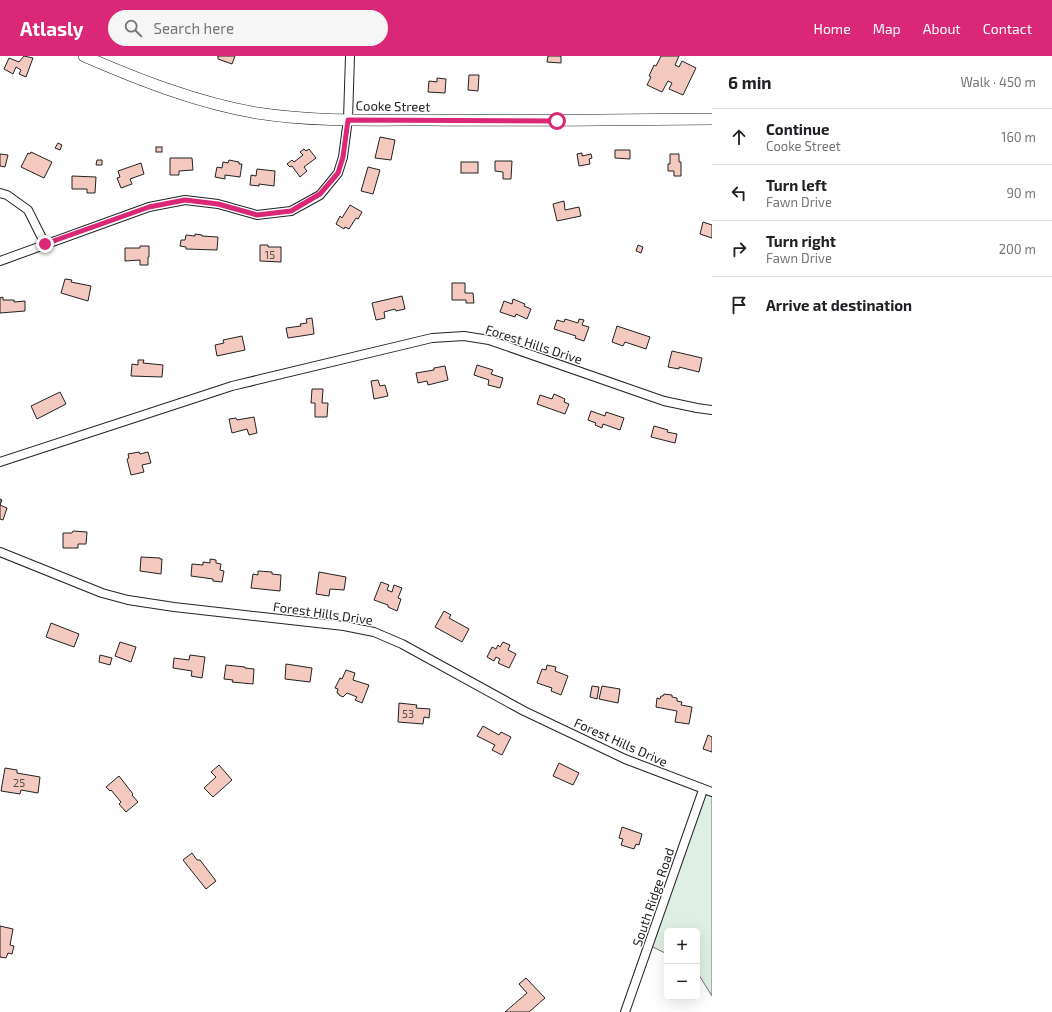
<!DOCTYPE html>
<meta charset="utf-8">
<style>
:root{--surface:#fff;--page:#f6f6f6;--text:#202124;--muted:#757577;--line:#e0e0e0;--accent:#db2777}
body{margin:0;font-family:"Exo 2",sans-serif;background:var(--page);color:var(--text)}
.controls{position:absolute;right:12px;bottom:12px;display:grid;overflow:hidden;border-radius:6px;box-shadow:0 4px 16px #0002}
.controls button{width:36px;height:36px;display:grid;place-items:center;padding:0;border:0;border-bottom:1px solid var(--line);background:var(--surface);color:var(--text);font:20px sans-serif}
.stop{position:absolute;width:12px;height:12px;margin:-9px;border:3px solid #db2777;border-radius:50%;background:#fff}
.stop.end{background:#db2777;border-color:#fff;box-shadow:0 1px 4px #0008}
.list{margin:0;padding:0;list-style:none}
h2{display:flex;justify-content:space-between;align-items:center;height:52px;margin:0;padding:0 16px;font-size:17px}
h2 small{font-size:13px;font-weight:400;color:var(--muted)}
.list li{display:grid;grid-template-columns:26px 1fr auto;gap:12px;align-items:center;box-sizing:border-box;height:56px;padding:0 16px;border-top:1px solid var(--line)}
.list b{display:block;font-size:15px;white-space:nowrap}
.list p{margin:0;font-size:13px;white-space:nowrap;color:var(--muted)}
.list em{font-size:13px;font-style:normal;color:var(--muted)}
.icon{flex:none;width:22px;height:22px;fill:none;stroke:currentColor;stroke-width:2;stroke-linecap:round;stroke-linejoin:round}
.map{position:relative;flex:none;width:712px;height:956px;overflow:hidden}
header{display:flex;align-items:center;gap:24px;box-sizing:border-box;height:56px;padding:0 20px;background:var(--accent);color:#fff}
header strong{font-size:19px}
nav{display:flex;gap:22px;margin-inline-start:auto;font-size:14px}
.search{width:280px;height:36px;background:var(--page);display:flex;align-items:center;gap:10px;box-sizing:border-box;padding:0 14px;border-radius:22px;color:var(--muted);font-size:15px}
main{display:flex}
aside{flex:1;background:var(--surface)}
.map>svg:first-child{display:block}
</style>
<header>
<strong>Atlasly</strong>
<div class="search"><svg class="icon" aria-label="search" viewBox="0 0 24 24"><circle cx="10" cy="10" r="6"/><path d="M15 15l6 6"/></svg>Search here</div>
<nav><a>Home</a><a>Map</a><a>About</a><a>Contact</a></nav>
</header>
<main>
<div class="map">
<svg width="712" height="956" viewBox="0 0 712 956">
<rect width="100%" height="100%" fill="#fff"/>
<!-- green -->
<polygon fill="#e0efe3" stroke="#6f6f6f" points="703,734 712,736 712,940 697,916 697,875 667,875 667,898 649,889"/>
<!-- building -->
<g fill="#f3c9c0" stroke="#222">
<polygon points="24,0 33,2 26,21 19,18 21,14 16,11 13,18 4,13 9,2 19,6"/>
<polygon points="218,0 235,0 232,8 218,3"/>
<polygon points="548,0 561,0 561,7 547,6"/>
<polygon points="661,0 679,0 675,9 679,11 682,5 696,12 683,39 669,33 672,27 668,25 662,36 647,29 651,21 649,20 654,9 656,10"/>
<polygon points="469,19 479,19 478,35 468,34"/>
<polygon points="437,22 446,23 445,37 428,36 429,25 437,26"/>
<polygon points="380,81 395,84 391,104 375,102"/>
<polygon points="58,87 62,89 60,94 55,92"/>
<rect x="156" y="91" width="6" height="5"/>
<polygon points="304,93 306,95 309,93 316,102 304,111 307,115 300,121 292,110 290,111 287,108 292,104 294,106 303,99 300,96"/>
<polygon points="615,94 630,94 630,103 615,102"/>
<polygon points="31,96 52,106 44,122 21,111 28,97 30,98"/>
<polygon points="582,97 582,100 591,98 592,102 589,103 590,108 579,110 577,98"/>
<polygon points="0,98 8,99 5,111 0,110"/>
<polygon points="670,98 679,98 679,106 681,106 681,120 674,120 674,115 668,115 668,108 670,108"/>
<polygon points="170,102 192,102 193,114 179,115 179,119 170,119"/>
<polygon points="97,104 102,104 102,109 96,109"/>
<polygon points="229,104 239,106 239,108 242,108 240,121 225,119 225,123 215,121 217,111 222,112 223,106 228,107"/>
<polygon points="495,105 512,105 511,123 503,123 503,116 495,115"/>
<rect x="461" y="106" width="17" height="11"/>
<polygon points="141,107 144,118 130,123 132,128 121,132 117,122 120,121 118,115"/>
<polygon points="368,111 380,114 373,138 361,135"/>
<polygon points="257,113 275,115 274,130 259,128 259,130 250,129 251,119 256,120"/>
<polygon points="72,120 96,121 95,137 87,137 87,133 72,133"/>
<polygon points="564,145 565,154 579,151 581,160 557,165 553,148"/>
<polygon points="350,149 362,156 358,163 356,162 349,173 345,171 344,173 336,168 340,160 342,162"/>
<polygon points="703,166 712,169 712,182 700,178"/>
<polygon points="195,178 202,179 202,180 218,181 217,194 186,193 186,191 180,190 181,184 185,184 186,179 195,180"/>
<polygon points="260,189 268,189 268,191 281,191 281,206 260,205"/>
<polygon points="638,189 643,191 641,197 636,195"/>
<polygon points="140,190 149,190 149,201 148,201 148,209 140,209 140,204 125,205 125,192 140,192"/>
<polygon points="65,223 72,224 71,226 91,230 88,245 61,237"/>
<polygon points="452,227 465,227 465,237 473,237 474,247 466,247 466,244 452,244"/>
<polygon points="402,240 405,253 396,255 395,253 384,256 385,262 376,264 372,247"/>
<polygon points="3,241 3,244 14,244 14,246 25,245 25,255 0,257 0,242"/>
<polygon points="513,243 525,248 524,250 531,253 527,263 516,258 515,261 500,256 504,245 512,248"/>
<polygon points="312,262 314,278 288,282 286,272 301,270 300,268 307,267 306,263"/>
<polygon points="565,263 578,267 579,263 584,264 582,269 589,271 584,285 575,282 576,280 554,273 557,264 564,266"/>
<polygon points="617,270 650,281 646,293 625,286 623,290 612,286"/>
<polygon points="242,280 245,294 217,300 215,289 224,287 223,284"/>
<polygon points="672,295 702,302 699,316 679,311 679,313 668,311"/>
<polygon points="138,304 144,304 143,307 163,309 162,321 131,320 132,308 138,309"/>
<polygon points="477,309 493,314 491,318 503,322 500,332 488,329 489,324 474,319"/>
<polygon points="445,310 448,324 428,329 427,325 418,327 416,317 434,314 434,312"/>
<polygon points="378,324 380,330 385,329 388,340 374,343 371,325"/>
<polygon points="312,333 323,333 322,347 328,347 327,361 315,361 315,347 311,347"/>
<polygon points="60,336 66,348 37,363 31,350"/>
<polygon points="554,338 565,343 564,346 569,348 565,358 537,348 540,339 552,343"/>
<polygon points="591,355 605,360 606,356 624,362 620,374 603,368 602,372 595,369 596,367 588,364"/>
<polygon points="254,361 257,377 249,379 247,373 232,377 229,363 236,362 237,364"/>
<polygon points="654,370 668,374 667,376 677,378 675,387 651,381"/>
<polygon points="139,396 140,398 148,396 151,407 142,409 144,416 131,419 127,403 129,402 128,398"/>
<polygon points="0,443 2,444 0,449 7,452 3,464 0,463"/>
<polygon points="73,475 87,476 86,488 78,488 78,492 63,492 63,477 72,477"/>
<polygon points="141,501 160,502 160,503 162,503 161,518 140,515"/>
<polygon points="210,503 216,504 216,507 221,508 220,514 224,515 222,526 213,525 213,523 191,520 192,508 203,509 203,506 210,507"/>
<polygon points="258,515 272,516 272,518 281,519 280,535 251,532 253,518 258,519"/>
<polygon points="319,516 346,521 344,534 330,533 329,540 316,538"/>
<polygon points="381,526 389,529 387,534 392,536 394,529 402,532 398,542 401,543 397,555 388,551 388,549 374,544"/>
<polygon points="444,555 451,559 449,562 469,573 462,586 435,571"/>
<polygon points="51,567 79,578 74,591 46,581"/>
<polygon points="120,586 136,591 131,606 115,600"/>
<polygon points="503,586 510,589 508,594 516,598 509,612 498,607 500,603 496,601 494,605 487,601 492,591 496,593 498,589 500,591"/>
<polygon points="100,599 112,602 110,609 99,606"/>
<polygon points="190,599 205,601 202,622 191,620 192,615 173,612 174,602 189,604"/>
<polygon points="286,608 312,612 310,626 285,623"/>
<polygon points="226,609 245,611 245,612 254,613 253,628 232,626 233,624 224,623"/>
<polygon points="547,609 556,611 555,615 568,620 561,639 551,635 552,632 537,627 542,613 546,614"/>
<polygon points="346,614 355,617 353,624 369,629 362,647 355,644 357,641 347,637 343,641 339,639 339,638 337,637 338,633 335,632 340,622 342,623"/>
<polygon points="592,630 599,631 597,643 590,641"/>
<polygon points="602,630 620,633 618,647 599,643"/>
<polygon points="664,638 672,639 672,641 677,642 677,645 682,646 681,649 692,651 689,668 675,666 677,655 656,651 657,642 660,643 661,640 663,640"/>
<polygon points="399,647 417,649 416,652 430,653 429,662 424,661 423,668 398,666"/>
<polygon points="483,670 499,679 501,676 511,681 502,699 492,694 495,689 477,680"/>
<polygon points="708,679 712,681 712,696 703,693"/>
<polygon points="559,707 579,717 573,729 553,720"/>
<polygon points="219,709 232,724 213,741 204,732 216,721 211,716"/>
<polygon points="5,712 17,714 17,717 40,721 38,737 21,734 20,738 1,735"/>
<polygon points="119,720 133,738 132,739 138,746 126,756 119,748 121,746 111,734 110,735 106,731"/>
<polygon points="622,771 642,778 639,789 636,788 634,793 621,789 623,783 619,782"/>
<polygon points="192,797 197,804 200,804 216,825 206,833 183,804"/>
<polygon points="0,870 13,873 10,889 14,890 12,898 8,897 6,902 0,901"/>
<polygon points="526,922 545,942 529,956 505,956 527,937 519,928"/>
</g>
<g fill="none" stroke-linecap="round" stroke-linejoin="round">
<defs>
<g id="street">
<polyline points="0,137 7,139 28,154 45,188"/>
<polyline points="0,205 149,151 185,144 218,148 257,159 291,155 320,139 338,117 343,101 348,63 350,0"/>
<polyline points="0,406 232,330 432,282 464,280 489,284 664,345 697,352 712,354"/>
<polyline points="0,496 102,537 128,544 174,551 344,570 374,576 402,588 524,655 625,703 712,736"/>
<polyline points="625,956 703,734"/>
</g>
<path id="secondary" d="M84 0C139 24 198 47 257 57 314 66 373 64 430 64 524 65 618 64 712 63"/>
</defs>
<!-- street casing -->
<use href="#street" stroke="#222" stroke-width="10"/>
<!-- secondary casing -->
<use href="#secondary" stroke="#222" stroke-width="12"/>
<!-- street -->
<use href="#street" stroke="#fff" stroke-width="8"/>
<!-- secondary -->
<use href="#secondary" stroke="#fff" stroke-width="11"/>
</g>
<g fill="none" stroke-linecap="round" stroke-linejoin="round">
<!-- route -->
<polyline stroke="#db2777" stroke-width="5" points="45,188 149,151 185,144 218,148 257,159 291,155 320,138 338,117 343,101 348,64 557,65"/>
</g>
<g text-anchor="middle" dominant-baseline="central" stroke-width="3" stroke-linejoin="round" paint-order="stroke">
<!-- number labels -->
<g font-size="11" fill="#564c4a">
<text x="270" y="198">15</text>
<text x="408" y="657">53</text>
<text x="19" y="726">25</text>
</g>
<!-- street labels -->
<g font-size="13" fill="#222" stroke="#fff">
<text transform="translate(393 50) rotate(1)">Cooke Street</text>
<text transform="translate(534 288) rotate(18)">Forest Hills Drive</text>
<text transform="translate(323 557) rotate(8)">Forest Hills Drive</text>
<text transform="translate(621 686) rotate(24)">Forest Hills Drive</text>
<text transform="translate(653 841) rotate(-71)">South Ridge Road</text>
</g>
</g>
</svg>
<div class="controls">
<button>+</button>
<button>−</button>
</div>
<div class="stop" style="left:557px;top:65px"></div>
<div class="stop end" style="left:45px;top:188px"></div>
</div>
<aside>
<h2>6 min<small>Walk · 450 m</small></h2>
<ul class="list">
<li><svg class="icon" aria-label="ahead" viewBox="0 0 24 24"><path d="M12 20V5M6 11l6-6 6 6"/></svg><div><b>Continue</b><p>Cooke Street</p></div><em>160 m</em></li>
<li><svg class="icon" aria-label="left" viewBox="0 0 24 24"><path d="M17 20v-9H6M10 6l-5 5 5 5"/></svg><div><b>Turn left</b><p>Fawn Drive</p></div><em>90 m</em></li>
<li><svg class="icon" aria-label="right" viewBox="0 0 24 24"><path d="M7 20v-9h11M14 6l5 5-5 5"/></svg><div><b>Turn right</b><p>Fawn Drive</p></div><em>200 m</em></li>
<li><svg class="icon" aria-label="arrive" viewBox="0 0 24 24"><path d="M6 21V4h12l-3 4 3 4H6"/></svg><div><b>Arrive at destination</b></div></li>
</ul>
</aside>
</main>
